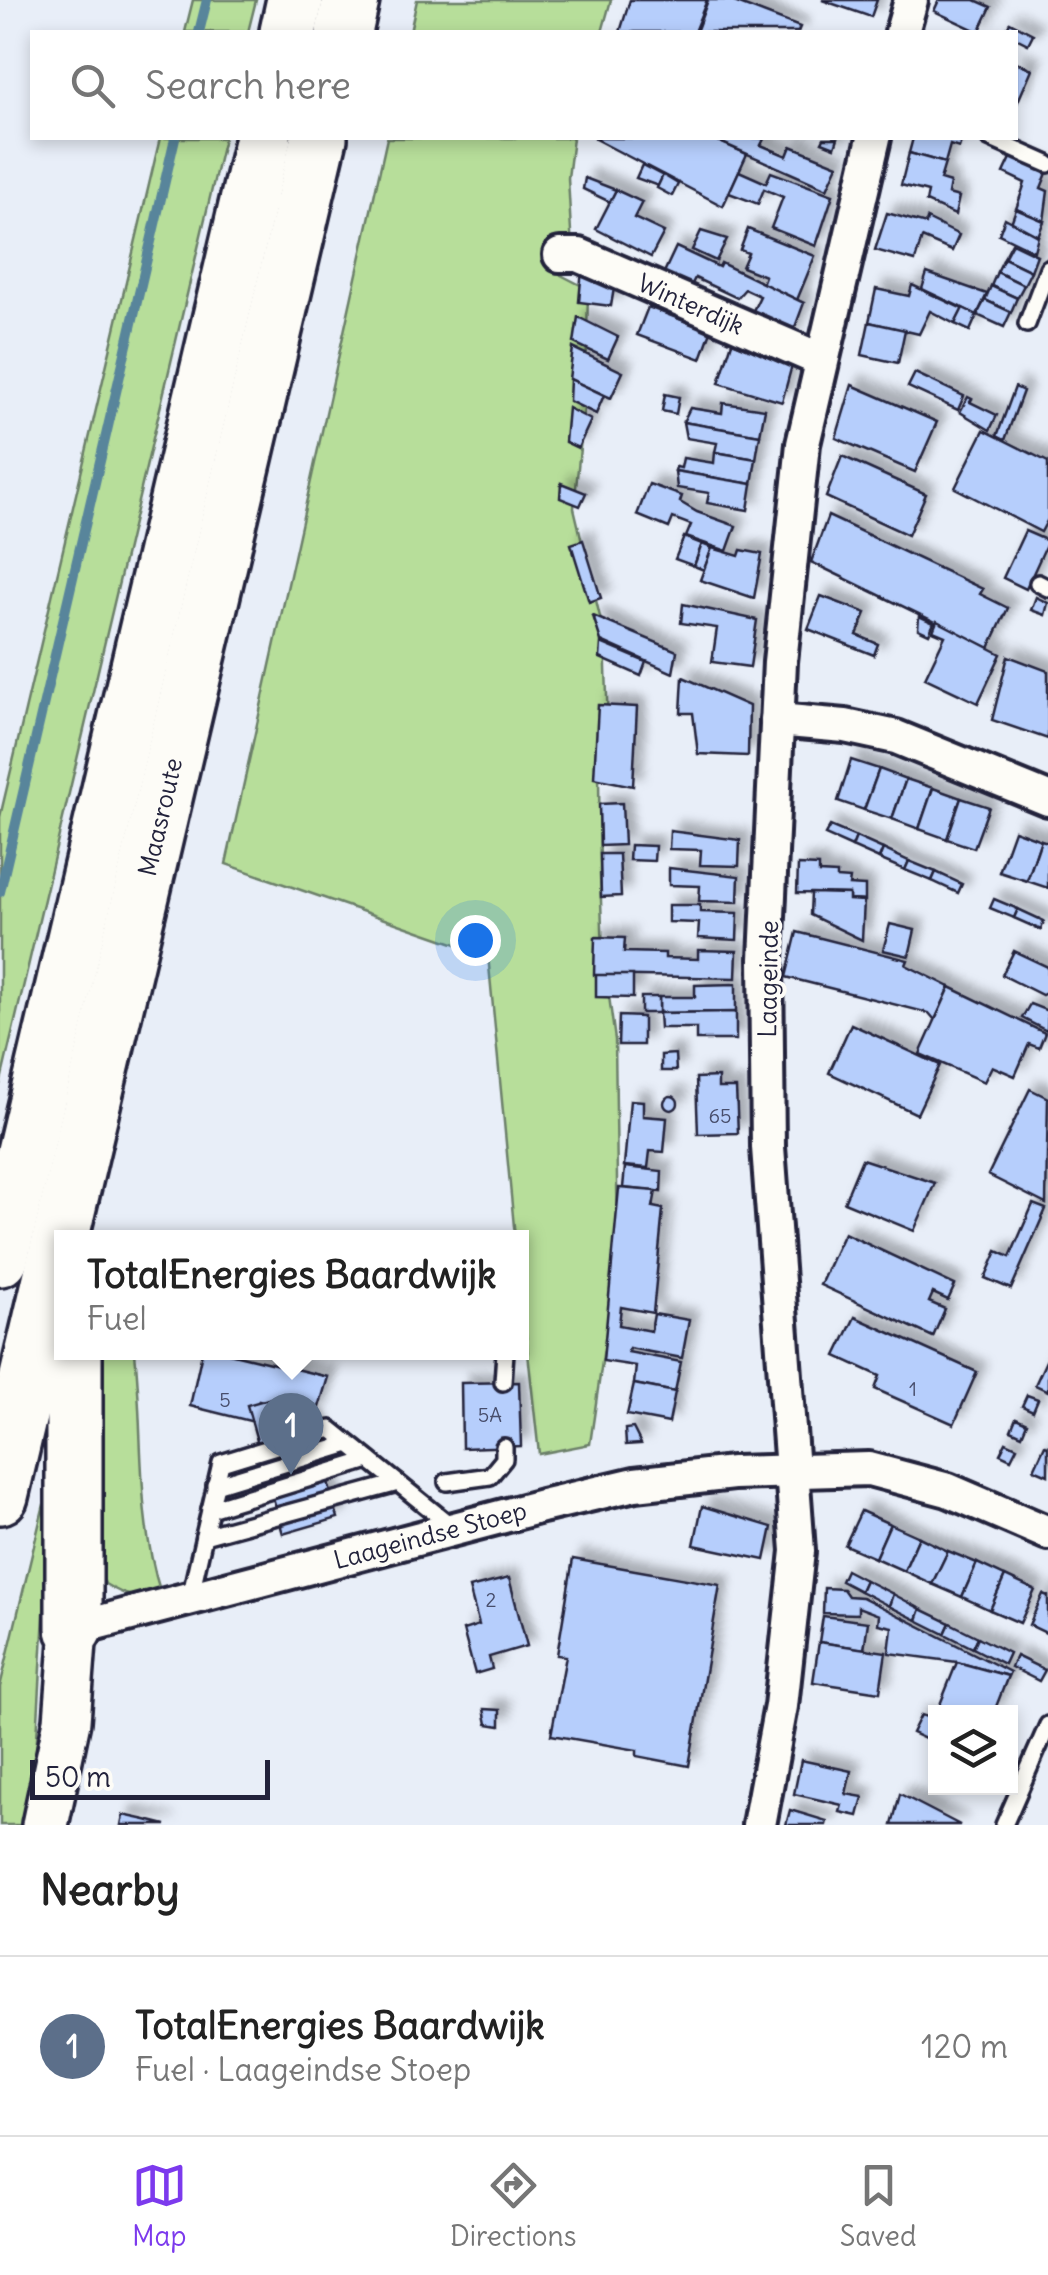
<!DOCTYPE html>
<meta charset="utf-8">
<style>
:root{--surface:#fff;--page:#f2f2f2;--text:#222;--muted:#767676;--line:#e0e0e0;--accent:#7c3aed}
body{margin:0;font-family:Delius,sans-serif;background:var(--page);color:var(--text)}
.controls{position:absolute;right:30px;bottom:30px;display:grid;overflow:hidden;border-radius:0px;box-shadow:0 5px 15px #0003}
.controls button{width:90px;height:90px;display:grid;place-items:center;padding:0;border:0;border-bottom:2px solid var(--line);background:var(--surface);color:var(--text);font:50px sans-serif}
.scale{position:absolute;left:30px;bottom:25px;width:240px;box-sizing:border-box;padding-left:10px;border:5px solid #22223b;border-top:0;font-size:28px;line-height:35px;white-space:nowrap;color:#22223b;-webkit-text-stroke:8px #fdfcf7;paint-order:stroke}
.you{position:absolute;left:475px;top:940px;width:35px;height:35px;margin:-25px;border:8px solid #fff;border-radius:50%;background:#1a73e8;box-shadow:0 0 0 15px #1a73e833}
.badge{display:grid;place-items:center;width:65px;height:65px;border-radius:50%;background:var(--accent);color:#fff;font-size:32px;font-weight:700}
.pin{position:absolute;translate:-50% -82px;filter:drop-shadow(0 2px 5px #0008)}
.pin::after{content:'';position:absolute;top:52px;width:35px;height:30px;background:inherit;clip-path:polygon(0 0,100% 0,50% 100%)}
.popup{position:absolute;left:54px;top:1230px;width:475px;height:130px;box-sizing:border-box;display:grid;place-content:center;border-radius:0px;background:var(--surface);filter:drop-shadow(0 2px 8px #0005);font-size:32px;white-space:nowrap;color:var(--muted)}
.popup b{font-size:38px;color:var(--text)}
.popup::after{content:'';position:absolute;left:50%;top:100%;margin-left:-20px;border:20px solid transparent;border-top-color:var(--surface)}
.list{margin:0;padding:0;list-style:none}
h2{display:flex;justify-content:space-between;align-items:center;height:130px;margin:0;padding:0 40px;font-size:42px}
h2 small{font-size:32px;font-weight:400;color:var(--muted)}
.list li{display:grid;grid-template-columns:65px 1fr auto;gap:30px;align-items:center;box-sizing:border-box;height:180px;padding:0 40px;border-top:2px solid var(--line)}
.list b{display:block;font-size:38px;white-space:nowrap}
.list p{margin:0;font-size:32px;white-space:nowrap;color:var(--muted)}
.list em{font-size:32px;font-style:normal;color:var(--muted)}
.icon{flex:none;width:55px;height:55px;fill:none;stroke:currentColor;stroke-width:2;stroke-linecap:round;stroke-linejoin:round}
.map{position:relative;flex:none;width:1048px;height:1825px;overflow:hidden}
.search{position:absolute;background:var(--surface);box-shadow:0 5px 15px #0003;left:30px;right:30px;top:30px;height:110px;display:flex;align-items:center;gap:25px;box-sizing:border-box;padding:0 35px;border-radius:0px;color:var(--muted);font-size:38px}
.sheet{height:310px;background:var(--surface)}
nav{display:flex;justify-content:space-around;align-items:center;box-sizing:border-box;height:140px;border-top:2px solid var(--line);background:var(--surface);font-size:28px;color:var(--muted)}
nav a{display:grid;justify-items:center;gap:5px}
nav .on{color:var(--accent)}
.map>svg:first-child{display:block}
</style>
<div class="map">
<svg width="1048" height="1825" viewBox="0 0 1048 1825">
<defs>
<filter id="shadow"><feDropShadow dx="9" dy="-9" stdDeviation="5" flood-color="#0004"/></filter>
</defs>
<rect width="100%" height="100%" fill="#e8eef8"/>
<filter id="ink" filterUnits="userSpaceOnUse"><feTurbulence type="fractalNoise" baseFrequency=".01" numOctaves="2"/><feDisplacementMap in="SourceGraphic" scale="20" xChannelSelector="R" yChannelSelector="G"/><feConvolveMatrix kernelMatrix="1 2 1 2 8 2 1 2 1" color-interpolation-filters="sRGB"/></filter>
<g filter="url(#ink)">
<!-- green -->
<g fill="#b7de9a" stroke="#6c806a" stroke-width="2.5">
<polygon points="193,0 256,0 248,32 185,32"/>
<polygon points="417,0 611,0 602,32 410,32"/>
<polygon points="160,138 224,138 0,1085 0,817"/>
<polygon points="387,138 573,138 568,178 572,250 557,244 561,275 588,289 586,388 574,508 605,638 608,726 599,777 600,875 603,953 615,1040 618,1252 590,1444 539,1454 521,1289 521,1238 515,1237 488,955 226,864"/>
<path d="M97 1353H135C144 1434 136 1516 161 1594 138 1600 125 1596 105 1584L92 1548Z"/>
<polygon points="52,1471 35,1774 24,1825 0,1825 0,1687"/>
</g>
<g fill="none" stroke-linecap="round" stroke-linejoin="round">
<!-- stream -->
<g stroke="#58859b" stroke-width="10">
<polyline points="199,32 207,0"/>
<polyline points="0,892 175,138"/>
</g>
</g>
<!-- building -->
<g fill="#b6cefc" stroke="#22223b" stroke-width="2.5" filter="url(#shadow)">
<polygon points="630,0 707,0 694,32 620,32"/>
<polygon points="708,0 729,0 800,27 798,32 696,32"/>
<polygon points="822,0 877,0 871,17"/>
<polygon points="939,0 975,0 991,7 979,32 934,11"/>
<polygon points="1010,22 1033,34 1028,44 1016,38 1016,32 1005,32"/>
<polygon points="1016,62 1032,69 1016,106"/>
<polygon points="593,138 722,138 720,142 747,154 723,206"/>
<polygon points="722,138 759,138 764,139 761,145 787,156 791,146 838,165 827,189 720,142"/>
<polygon points="824,138 838,138 835,147 822,142"/>
<polygon points="913,138 962,138 959,148 950,145 945,163 909,153"/>
<polygon points="909,153 945,163 940,180 950,183 948,194 959,197 955,215 926,202 928,192 901,185"/>
<polygon points="1012,156 1047,173 1041,188 1048,191 1044,221 1016,209 1025,183 1004,173"/>
<polygon points="642,165 663,176 658,186 636,178"/>
<polygon points="739,171 766,183 771,172 833,195 816,246 771,228 783,197 764,189 758,204 729,193"/>
<polygon points="663,175 678,184 672,196 657,188"/>
<polygon points="585,178 616,190 610,202 583,189"/>
<polygon points="616,190 642,202 634,218 664,232 651,257 596,229"/>
<polygon points="1016,209 1044,221 1038,236 1011,223"/>
<polygon points="887,213 926,224 927,219 959,235 952,251 922,238 915,261 875,250"/>
<polygon points="1005,218 1038,236 1034,251 999,234"/>
<polygon points="748,229 815,256 797,300 762,284 765,276 742,267 748,253 740,250"/>
<polygon points="701,231 727,239 716,261 692,250"/>
<polygon points="1012,243 1037,255 1031,271 1004,258"/>
<polygon points="676,247 719,267 721,263 804,303 791,338 749,319 760,296 745,289 737,298 695,278 688,292 661,279"/>
<polygon points="1004,258 1031,271 1024,285 997,272"/>
<polygon points="582,268 615,282 611,306 579,302"/>
<polygon points="997,272 1024,285 1017,298 991,286"/>
<polygon points="927,273 987,294 977,315 922,289"/>
<polygon points="912,285 963,309 955,324 930,311 919,334 869,322 876,289 909,296"/>
<polygon points="991,286 1017,298 1011,312 985,300"/>
<polygon points="985,300 1011,312 1004,327 977,315"/>
<polygon points="648,307 711,331 701,359 637,335"/>
<polygon points="963,308 977,315 970,331 955,324"/>
<polygon points="578,317 618,337 608,359 574,343"/>
<polygon points="869,322 905,330 898,363 862,355"/>
<polygon points="732,342 792,365 782,402 719,383"/>
<polygon points="573,348 623,372 611,398 569,379"/>
<polygon points="915,373 964,396 958,410 908,387"/>
<polygon points="570,379 604,395 596,414 569,401"/>
<polygon points="852,385 937,422 915,472 836,438"/>
<polygon points="1015,387 1023,391 1005,440 997,436"/>
<polygon points="665,394 679,397 676,414 662,411"/>
<polygon points="968,397 972,399 970,402 997,415 990,430 960,412"/>
<polygon points="723,403 765,409 760,435 683,422 690,408 722,413"/>
<polygon points="568,408 591,420 578,448 565,442"/>
<polygon points="683,422 760,435 756,459 715,452 717,443 686,438"/>
<polygon points="984,430 1048,462 1048,519 1041,532 955,488"/>
<polygon points="715,452 756,459 752,484 675,471 676,467 681,468 683,458 714,463"/>
<polygon points="842,456 926,494 908,535 826,497"/>
<polygon points="675,471 752,484 748,510 707,503 709,493 677,488"/>
<polygon points="561,483 586,493 580,506 560,498"/>
<polygon points="649,484 682,496 680,502 697,512 736,526 727,551 686,537 691,525 673,518 669,528 637,515"/>
<polygon points="828,516 983,589 980,594 1008,608 989,648 811,562"/>
<polygon points="1025,531 1048,541 1026,589 1003,578"/>
<polygon points="684,537 702,544 694,566 675,559"/>
<polygon points="583,540 601,598 589,602 571,544"/>
<polygon points="702,544 712,548 704,570 694,566"/>
<polygon points="712,548 739,556 741,550 762,554 754,598 700,580"/>
<polygon points="821,596 866,613 857,635 878,644 874,655 808,629"/>
<polygon points="1036,597 1048,603 1045,615 1031,610"/>
<polygon points="683,604 757,620 750,667 712,662 717,628 681,623"/>
<polygon points="593,616 677,651 673,673 601,641"/>
<polygon points="919,616 934,623 929,634 918,629"/>
<polygon points="937,621 1001,654 978,703 925,678 945,636 933,631"/>
<polygon points="601,643 646,662 641,676 600,658"/>
<polygon points="1008,656 1048,671 1048,739 992,720"/>
<polygon points="683,677 749,706 748,756 698,754 693,713 681,713"/>
<polygon points="598,705 637,707 633,786 594,778"/>
<polygon points="851,760 879,769 864,810 838,801"/>
<polygon points="879,769 906,779 892,819 864,810"/>
<polygon points="906,779 933,788 919,829 892,819"/>
<polygon points="933,788 961,798 947,839 919,829"/>
<polygon points="961,798 989,807 974,848 947,839"/>
<polygon points="622,803 624,845 600,846 599,804"/>
<polygon points="830,826 856,837 852,847 825,835"/>
<polygon points="1014,830 1041,840 1027,881 999,872"/>
<polygon points="670,831 740,840 739,866 700,865 701,850 669,849"/>
<polygon points="856,837 883,849 879,859 852,847"/>
<polygon points="1041,840 1048,842 1048,888 1027,881"/>
<polygon points="630,845 655,846 654,861 629,860"/>
<polygon points="883,849 909,861 905,870 879,859"/>
<polygon points="600,854 619,854 621,896 601,897"/>
<polygon points="909,861 936,872 932,881 905,870"/>
<polygon points="798,865 819,866 819,873 837,874 837,878 850,879 849,885 865,886 865,901 849,900 849,894 797,893"/>
<polygon points="669,868 739,876 738,902 699,901 700,886 669,885"/>
<polygon points="936,872 962,884 958,893 932,881"/>
<polygon points="811,893 849,894 849,900 864,901 862,940 810,915"/>
<polygon points="994,899 1018,909 1014,918 990,908"/>
<polygon points="668,905 700,905 700,912 738,913 737,940 698,938 699,923 668,922"/>
<polygon points="1018,909 1044,921 1041,930 1014,918"/>
<polygon points="890,924 915,930 909,956 883,950"/>
<polygon points="797,932 908,960 906,965 950,987 935,1020 929,1013 786,977"/>
<polygon points="595,937 625,938 624,952 665,953 665,958 698,959 698,950 737,951 736,978 594,975"/>
<polygon points="1014,951 1048,967 1048,992 1042,995 1002,975"/>
<polygon points="596,975 633,975 633,998 596,997"/>
<polygon points="736,984 736,1012 659,1013 659,997 695,997 695,985"/>
<polygon points="950,987 1045,1033 1039,1048 1029,1044 1015,1076 992,1066 984,1082 920,1054"/>
<polygon points="659,997 659,1013 641,1013 641,997"/>
<polygon points="1030,1004 1048,1011 1047,1031 1022,1018"/>
<polygon points="736,1012 736,1040 696,1040 696,1028 660,1028 659,1013"/>
<polygon points="619,1016 643,1017 643,1045 618,1045"/>
<polygon points="851,1024 940,1065 917,1114 829,1073"/>
<polygon points="675,1054 676,1071 661,1071 661,1055"/>
<polygon points="718,1077 718,1088 736,1088 738,1133 698,1134 696,1078"/>
<polygon points="1030,1089 1048,1098 1046,1204 988,1175"/>
<circle cx="671" cy="1103" r="7"/>
<polygon points="630,1100 643,1101 643,1116 667,1118 664,1152 650,1151 648,1168 624,1166"/>
<polygon points="862,1159 935,1183 914,1231 844,1202"/>
<polygon points="625,1167 662,1171 661,1192 623,1188"/>
<polygon points="619,1188 656,1191 653,1207 663,1209 653,1313 621,1307 619,1325 651,1331 654,1314 689,1320 682,1358 629,1348 628,1352 681,1362 675,1392 634,1384 636,1366 603,1361"/>
<polygon points="1033,1204 1046,1209 1011,1289 985,1278 997,1251 1010,1257"/>
<polygon points="844,1233 955,1285 948,1300 933,1293 929,1302 945,1309 933,1337 820,1285"/>
<polygon points="855,1317 977,1372 954,1424 875,1389 880,1376 836,1356"/>
<polygon points="202,1352 225,1352 328,1377 317,1414 259,1400 254,1422 190,1406"/>
<polygon points="1046,1361 1048,1362 1048,1391 1035,1385"/>
<polygon points="519,1382 521,1446 462,1448 461,1383"/>
<polygon points="634,1384 675,1392 669,1423 627,1415"/>
<polygon points="1027,1395 1038,1399 1033,1411 1022,1406"/>
<polygon points="275,1397 285,1431 312,1424 338,1518 283,1534 247,1405"/>
<polygon points="1016,1418 1027,1423 1022,1435 1011,1430"/>
<polygon points="633,1428 641,1444 626,1445 625,1429"/>
<polygon points="1006,1442 1017,1447 1011,1459 1000,1454"/>
<polygon points="1045,1445 1048,1446 1048,1475 1034,1469"/>
<polygon points="702,1506 772,1527 765,1560 694,1545"/>
<polygon points="861,1511 890,1524 875,1558 845,1545"/>
<polygon points="890,1524 919,1537 904,1571 875,1558"/>
<polygon points="919,1537 948,1551 932,1584 904,1571"/>
<polygon points="948,1551 977,1563 962,1597 932,1584"/>
<polygon points="573,1559 720,1585 689,1766 637,1756 637,1750 551,1735 566,1656 557,1655"/>
<polygon points="977,1563 1005,1576 990,1610 962,1597"/>
<polygon points="846,1570 865,1580 860,1591 841,1581"/>
<polygon points="1005,1576 1035,1590 1020,1623 990,1610"/>
<polygon points="509,1578 527,1646 489,1657 492,1669 475,1674 463,1630 479,1625 469,1588"/>
<polygon points="865,1580 893,1594 889,1606 860,1591"/>
<polygon points="824,1588 843,1589 848,1596 862,1597 1010,1672 1008,1676 957,1662 889,1653 892,1627 878,1624 879,1615 858,1607 858,1614 823,1613"/>
<polygon points="893,1594 921,1609 917,1620 889,1606"/>
<polygon points="1043,1594 1048,1596 1048,1634 1029,1625"/>
<polygon points="921,1609 950,1623 945,1634 917,1620"/>
<polygon points="823,1616 868,1622 864,1649 819,1642"/>
<polygon points="950,1623 978,1637 973,1648 945,1634"/>
<polygon points="978,1637 1009,1653 1004,1664 973,1648"/>
<polygon points="819,1642 886,1652 880,1692 813,1682"/>
<polygon points="1016,1656 1045,1670 1039,1681 1011,1667"/>
<polygon points="957,1662 1008,1676 994,1712 955,1712 939,1707"/>
<polygon points="484,1709 500,1710 500,1726 487,1724"/>
<polygon points="921,1715 936,1720 936,1744 912,1733"/>
<polygon points="801,1760 851,1771 846,1794 863,1797 858,1816 840,1812 842,1805 794,1794"/>
<polygon points="900,1794 960,1825 892,1825"/>
<polygon points="790,1810 827,1821 826,1825 786,1825"/>
<polygon points="123,1815 146,1820 166,1825 121,1825"/>
</g>
<g fill="none" stroke-linecap="round" stroke-linejoin="round">
<defs>
<g id="service">
<polyline points="989,138 1048,164"/>
<polyline points="1027,324 1048,268"/>
<polyline points="1038,583 1048,588"/>
<polyline points="503,1382 505,1352"/>
<polyline points="447,1482 490,1476 504,1459 504,1447"/>
<polyline points="215,1485 349,1444"/>
<polyline points="210,1509 369,1460"/>
<polyline points="204,1536 221,1463 331,1429 398,1483"/>
<polyline points="190,1598 204,1536 398,1483 455,1529"/>
<polyline points="1004,1825 1048,1725"/>
</g>
<g id="minor">
<polyline points="902,32 911,0"/>
<polyline points="560,255 579,255 821,360"/>
<polyline points="777,720 845,726 896,737 1048,799"/>
<polyline points="74,1629 542,1506 635,1484 733,1473 869,1469 948,1490 1048,1533"/>
<polyline points="759,1825 781,1706 798,1551 768,1147 766,959 780,662 803,444 874,138"/>
</g>
<polyline id="secondary" points="45,1825 67,1721 74,1629"/>
<g id="motorway">
<polyline points="288,32 295,0"/>
<polyline points="344,32 351,0"/>
<polyline points="0,1258 263,138"/>
<polyline points="0,1496 319,138"/>
<polyline points="74,1629 74,1352"/>
</g>
</defs>
<!-- service casing -->
<use href="#service" stroke="#22223b" stroke-width="22"/>
<!-- minor casing -->
<use href="#minor" stroke="#22223b" stroke-width="40"/>
<!-- secondary casing -->
<use href="#secondary" stroke="#22223b" stroke-width="52"/>
<!-- motorway casing -->
<use href="#motorway" stroke="#22223b" stroke-width="62"/>
<!-- service -->
<use href="#service" stroke="#fdfcf7" stroke-width="15"/>
<!-- minor -->
<use href="#minor" stroke="#fdfcf7" stroke-width="32"/>
<!-- secondary -->
<use href="#secondary" stroke="#fdfcf7" stroke-width="45"/>
<!-- motorway -->
<use href="#motorway" stroke="#fdfcf7" stroke-width="55"/>
</g>
</g>
<g text-anchor="middle" dominant-baseline="central" stroke-width="8" stroke-linejoin="round" paint-order="stroke">
<!-- number labels -->
<g font-size="20" fill="#474d6b">
<text x="720" y="1115">65</text>
<text x="913" y="1388">1</text>
<text x="225" y="1399">5</text>
<text x="490" y="1414">5A</text>
<text x="491" y="1599">2</text>
</g>
<!-- street labels -->
<g font-size="25" fill="#22223b" stroke="#fdfcf7">
<text transform="translate(691 304) rotate(24)">Winterdijk</text>
<text transform="translate(160 817) rotate(-77)">Maasroute</text>
<text transform="translate(768 979) rotate(-89)">Laageinde</text>
<text transform="translate(430 1535) rotate(-15)">Laageindse Stoep</text>
</g>
</g>
</svg>
<div class="controls">
<button><svg class="icon" aria-label="layers" viewBox="0 0 24 24"><path d="M12 4l9 5-9 5-9-5zM3 14l9 5 9-5"/></svg></button>
</div>
<div class="scale">50 m</div>
<div class="you"></div>
<div class="pin badge" style="left:291px;top:1475px;background:#5c6f8a">1</div>
<div class="popup"><b>TotalEnergies Baardwijk</b>Fuel</div>
<div class="search"><svg class="icon" aria-label="search" viewBox="0 0 24 24"><circle cx="10" cy="10" r="6"/><path d="M15 15l6 6"/></svg>Search here</div>
</div>
<section class="sheet">
<h2>Nearby<small></small></h2>
<ul class="list">
<li><span class="badge" style="background:#5c6f8a">1</span><div><b>TotalEnergies Baardwijk</b><p>Fuel · Laageindse Stoep</p></div><em>120 m</em></li>
</ul>
</section>
<nav>
<a class="on"><svg class="icon" aria-label="map" viewBox="0 0 24 24"><path d="M3 6l6-2 6 2 6-2v14l-6 2-6-2-6 2zM9 4v14M15 6v14"/></svg>Map</a>
<a><svg class="icon" aria-label="directions" viewBox="0 0 24 24"><path d="M12 3l9 9-9 9-9-9zM9 14v-3h6M13 9l2 2-2 2"/></svg>Directions</a>
<a><svg class="icon" aria-label="saved" viewBox="0 0 24 24"><path d="M7 4h10v16l-5-4-5 4z"/></svg>Saved</a>
</nav>
